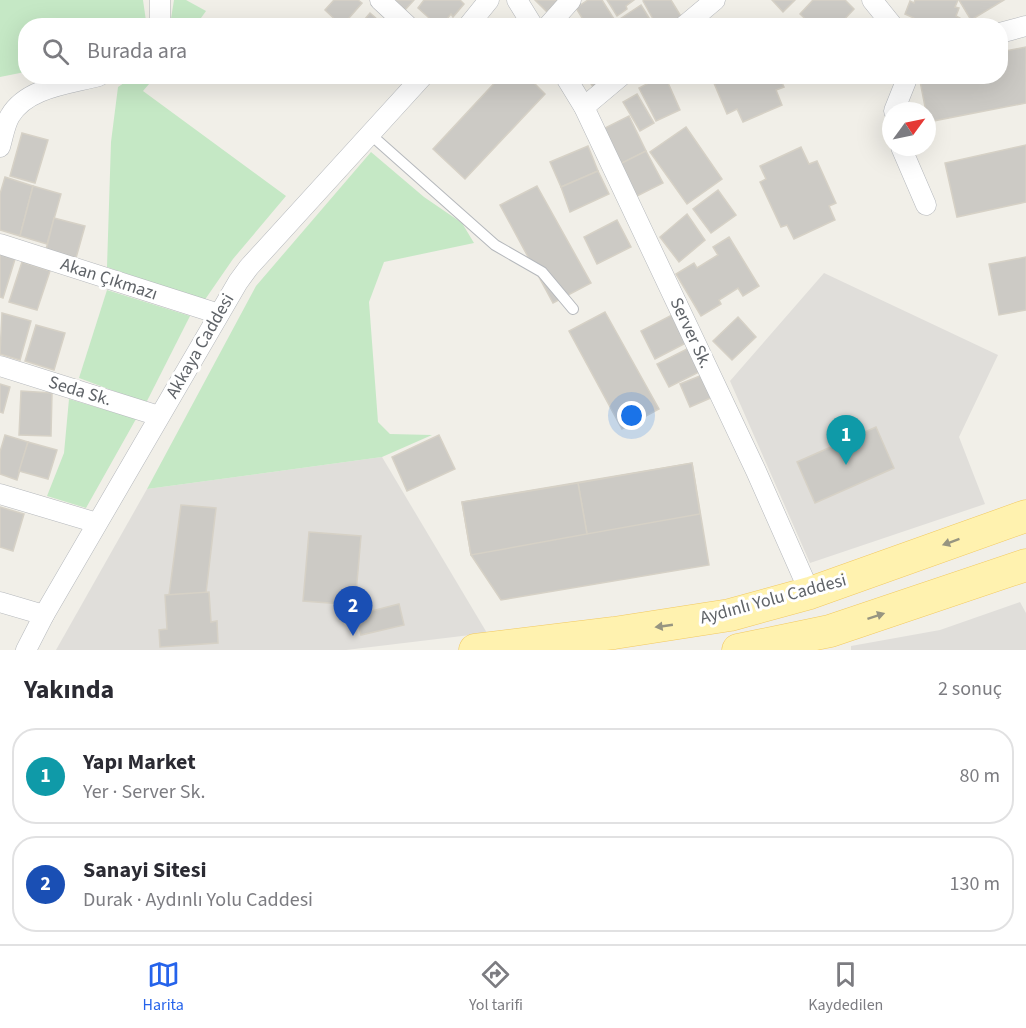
<!DOCTYPE html>
<html lang="tr">
<meta charset="utf-8">
<style>
:root{--surface:#fff;--page:#f2f2f3;--text:#2b2b33;--muted:#7c7c81;--line:#e1e1e2;--accent:#2563eb}
body{margin:0;font-family:"Source Sans 3",sans-serif;background:var(--page);color:var(--text)}
.compass{position:absolute;left:882px;top:102px;width:54px;height:54px;border-radius:50%;background:var(--surface);box-shadow:0 6px 24px #0002;rotate:57deg}
.you{position:absolute;left:632px;top:416px;width:21px;height:21px;margin:-15px;border:4px solid #fff;border-radius:50%;background:#1a73e8;box-shadow:0 0 0 9px #1a73e833}
.badge{display:grid;place-items:center;width:39px;height:39px;border-radius:50%;background:var(--accent);color:#fff;font-size:20px;font-weight:700}
.pin{position:absolute;translate:-50% -50px;filter:drop-shadow(0 2px 3px #0008)}
.pin::after{content:'';position:absolute;top:32px;width:21px;height:18px;background:inherit;clip-path:polygon(0 0,100% 0,50% 100%)}
.list{margin:0;padding:0;list-style:none}
h2{display:flex;justify-content:space-between;align-items:center;height:78px;margin:0;padding:0 24px;font-size:26px}
h2 small{font-size:20px;font-weight:400;color:var(--muted)}
.list li{display:grid;grid-template-columns:39px 1fr auto;gap:18px;align-items:center;box-sizing:border-box;height:96px;margin:0 12px 12px;padding:0 12px;border:2px solid var(--line);border-radius:24px}
.list b{display:block;font-size:22px;white-space:nowrap}
.list p{margin:0;font-size:20px;white-space:nowrap;color:var(--muted)}
.list em{font-size:20px;font-style:normal;color:var(--muted)}
.icon{flex:none;width:33px;height:33px;fill:none;stroke:currentColor;stroke-width:2;stroke-linecap:round;stroke-linejoin:round}
.map{position:relative;flex:none;width:1026px;height:650px;overflow:hidden}
.search{position:absolute;background:var(--surface);box-shadow:0 6px 24px #0002;left:18px;right:18px;top:18px;height:66px;display:flex;align-items:center;gap:15px;box-sizing:border-box;padding:0 21px;border-radius:24px;color:var(--muted);font-size:22px}
.sheet{height:294px;background:var(--surface)}
nav{display:flex;justify-content:space-around;align-items:center;box-sizing:border-box;height:84px;border-top:2px solid var(--line);background:var(--surface);font-size:16px;color:var(--muted)}
nav a{display:grid;justify-items:center;gap:3px}
nav .on{color:var(--accent)}
.map>svg:first-child{display:block}
</style>
<div class="map">
<svg width="1026" height="650" viewBox="0 0 1026 650">
<rect width="100%" height="100%" fill="#f1efe8"/>
<!-- industrial -->
<g fill="#e0deda">
<polygon points="824,273 998,355 959,437 985,504 810,563 730,381"/>
<polygon points="382,457 487,633 346,650 56,650 147,489"/>
<polygon points="1020,602 1026,613 1026,650 851,650 851,646 940,630"/>
</g>
<!-- green -->
<g fill="#c5e8c5">
<polygon points="0,0 143,0 146,21 143,26 26,26 25,72 0,77"/>
<polygon points="174,0 186,0 206,11 196,25 170,25"/>
<polygon points="133,77 155,77 143,91 286,196 233,259 204,301 107,267 111,142 118,87"/>
<polygon points="371,152 424,197 462,223 474,243 384,262 369,302 378,422 390,434 432,435 382,457 147,489 256,286"/>
<polygon points="107,290 190,316 146,403 79,378"/>
<polygon points="69,399 136,419 86,508 47,496 64,453"/>
</g>
<!-- building -->
<g fill="#cccac5" stroke="#d6d1c6" stroke-width="1.5">
<polygon points="334,0 358,0 362,3 342,26 325,10"/>
<polygon points="394,0 414,0 405,10"/>
<polygon points="424,0 460,0 464,4 453,17 451,14 441,26 438,26 418,8"/>
<polygon points="535,0 559,0 547,12"/>
<polygon points="588,0 602,0 614,19 604,26 587,26 576,8"/>
<polygon points="607,0 634,0 626,6 627,9 617,16"/>
<polygon points="644,0 671,0 682,18 668,26 657,26 643,1"/>
<polygon points="772,0 795,0 783,12"/>
<polygon points="813,0 845,0 854,9 838,26 813,26 800,14"/>
<polygon points="915,0 958,0 955,7 959,8 956,16 960,18 957,26 926,26 916,22 914,18 905,14 910,1 914,3"/>
<polygon points="959,0 1004,0 971,20"/>
<polygon points="641,5 654,26 624,26 620,19"/>
<polygon points="370,13 385,26 359,26"/>
<polygon points="1026,47 1026,103 928,122 919,76 1000,76 1000,52"/>
<polygon points="501,76 527,76 545,94 465,179 433,149"/>
<polygon points="586,76 609,76 593,87"/>
<polygon points="662,76 665,76 680,110 656,121 639,88"/>
<polygon points="711,76 779,76 784,87 776,90 782,105 743,122 737,109 727,114"/>
<polygon points="637,94 654,123 640,131 623,102"/>
<polygon points="629,116 646,151 620,164 603,129"/>
<polygon points="686,127 722,179 687,204 650,152"/>
<polygon points="22,133 48,140 35,183 10,176"/>
<polygon points="1026,145 1026,202 957,217 945,163"/>
<polygon points="588,146 598,171 561,187 550,162"/>
<polygon points="801,147 809,164 817,161 836,203 829,206 835,220 794,239 787,225 781,227 760,182 766,179 760,166"/>
<polygon points="646,151 663,183 637,196 620,164"/>
<polygon points="598,171 609,194 570,212 561,187"/>
<polygon points="5,177 33,186 20,236 0,230 0,194"/>
<polygon points="33,186 61,194 47,244 20,236"/>
<polygon points="537,186 591,283 553,303 500,205"/>
<polygon points="718,190 736,215 711,233 693,209"/>
<polygon points="687,214 705,240 679,262 660,237"/>
<polygon points="54,218 85,226 76,258 46,250"/>
<polygon points="617,220 631,247 597,264 584,237"/>
<polygon points="729,237 759,286 743,296 738,288 719,300 721,304 701,316 676,274 694,263 697,268 718,255 713,247"/>
<polygon points="0,251 16,256 3,298 0,297"/>
<polygon points="1026,257 1026,310 999,315 989,264"/>
<polygon points="22,262 50,271 37,310 9,302"/>
<polygon points="605,312 659,409 622,429 569,331"/>
<polygon points="2,313 31,321 20,360 0,354"/>
<polygon points="672,315 686,343 655,359 641,331"/>
<polygon points="738,317 756,337 732,360 713,341"/>
<polygon points="36,325 65,333 54,370 25,361"/>
<polygon points="689,348 701,371 669,387 657,364"/>
<polygon points="705,374 715,396 690,407 680,384"/>
<polygon points="0,384 10,387 3,413 0,412"/>
<polygon points="21,391 52,393 51,436 19,435"/>
<polygon points="876,427 894,468 815,503 797,462"/>
<polygon points="5,435 28,442 17,480 0,474 0,452"/>
<polygon points="439,435 455,469 407,491 392,457"/>
<polygon points="28,442 57,450 48,479 19,471"/>
<polygon points="692,463 709,565 501,600 471,555 462,502"/>
<polygon points="692,463 700,514 587,534 578,483"/>
<polygon points="578,483 587,534 471,555 462,502"/>
<polygon points="181,505 216,508 206,593 169,595"/>
<polygon points="0,507 24,514 13,551 0,547"/>
<polygon points="309,532 361,536 355,605 303,601"/>
<polygon points="209,592 211,622 217,621 218,643 160,647 159,630 167,629 165,595"/>
<polygon points="399,604 404,625 361,635 356,615"/>
</g>
<g fill="none" stroke-linecap="round" stroke-linejoin="round">
<defs>
<polyline id="service" points="370,134 495,245 542,272 573,309"/>
<g id="minor">
<polyline points="380,0 408,26"/>
<polyline points="517,0 533,26"/>
<polyline points="872,0 893,26"/>
<polyline points="158,26 160,21 160,0"/>
<polyline points="468,26 489,0"/>
<polyline points="548,26 571,0"/>
<polyline points="684,26 715,0"/>
<polyline points="1000,33 1026,26"/>
<polyline points="565,76 584,107 756,471 810,593"/>
<polyline points="584,107 621,76"/>
<polyline points="894,111 908,76"/>
<path d="M0 147C3 137 5 124 10 116 27 87 70 84 99 76"/>
<polyline points="901,147 926,205"/>
<polyline points="0,244 219,314"/>
<polyline points="0,366 159,416"/>
<polyline points="0,494 97,523"/>
<polyline points="0,602 44,615"/>
<polyline points="26,650 44,615 238,282 249,267 423,76"/>
</g>
<g id="primary">
<polyline points="475,650 614,633 730,615 810,593 1026,516"/>
<polyline points="738,650 830,631 1026,565"/>
</g>
</defs>
<!-- service casing -->
<use href="#service" stroke="#b5b8bc" stroke-width="12"/>
<!-- minor casing -->
<use href="#minor" stroke="#b5b8bc" stroke-width="21"/>
<!-- primary casing -->
<use href="#primary" stroke="#f2c960" stroke-width="33"/>
<!-- service -->
<use href="#service" stroke="#fff" stroke-width="10"/>
<!-- minor -->
<use href="#minor" stroke="#fff" stroke-width="20"/>
<!-- primary -->
<use href="#primary" stroke="#fff2af" stroke-width="32"/>
</g>
<!-- one-way arrows -->
<defs><path id="oneway-solid" d="M-6-.8H1V-3.2L6.5 0L1 3.2V.8H-6Z" transform="scale(1.5)"/></defs>
<g fill="#979581">
<use href="#oneway-solid" transform="translate(951 542) rotate(160)"/>
<use href="#oneway-solid" transform="translate(876 616) rotate(-18)"/>
<use href="#oneway-solid" transform="translate(664 626) rotate(172)"/>
</g>
<g text-anchor="middle" dominant-baseline="central" stroke-width="6" stroke-linejoin="round" paint-order="stroke">
<!-- street labels -->
<g font-size="18" fill="#5f6368" stroke="#fff">
<text transform="translate(109 279) rotate(18)">Akan Çıkmazı</text>
<text transform="translate(691 333) rotate(65)">Server Sk.</text>
<text transform="translate(200 346) rotate(-60)">Akkaya Caddesi</text>
<text transform="translate(80 391) rotate(17)">Seda Sk.</text>
<text transform="translate(773 599) rotate(-15)">Aydınlı Yolu Caddesi</text>
</g>
</g>
</svg>
<svg class="compass" viewBox="-18 -18 36 36"><path d="M0-13l5 13h-10z" fill="#e53935"/><path d="M0 13l5-13h-10z" fill="#7c7c81"/></svg>
<div class="you"></div>
<div class="pin badge" style="left:846px;top:465px;background:#0f9aa8">1</div>
<div class="pin badge" style="left:353px;top:636px;background:#1a4fb4">2</div>
<div class="search"><svg class="icon" aria-label="search" viewBox="0 0 24 24"><circle cx="10" cy="10" r="6"/><path d="M15 15l6 6"/></svg>Burada ara</div>
</div>
<section class="sheet">
<h2>Yakında<small>2 sonuç</small></h2>
<ul class="list">
<li><span class="badge" style="background:#0f9aa8">1</span><div><b>Yapı Market</b><p>Yer · Server Sk.</p></div><em>80 m</em></li>
<li><span class="badge" style="background:#1a4fb4">2</span><div><b>Sanayi Sitesi</b><p>Durak · Aydınlı Yolu Caddesi</p></div><em>130 m</em></li>
</ul>
</section>
<nav>
<a class="on"><svg class="icon" aria-label="map" viewBox="0 0 24 24"><path d="M3 6l6-2 6 2 6-2v14l-6 2-6-2-6 2zM9 4v14M15 6v14"/></svg>Harita</a>
<a><svg class="icon" aria-label="directions" viewBox="0 0 24 24"><path d="M12 3l9 9-9 9-9-9zM9 14v-3h6M13 9l2 2-2 2"/></svg>Yol tarifi</a>
<a><svg class="icon" aria-label="saved" viewBox="0 0 24 24"><path d="M7 4h10v16l-5-4-5 4z"/></svg>Kaydedilen</a>
</nav>
